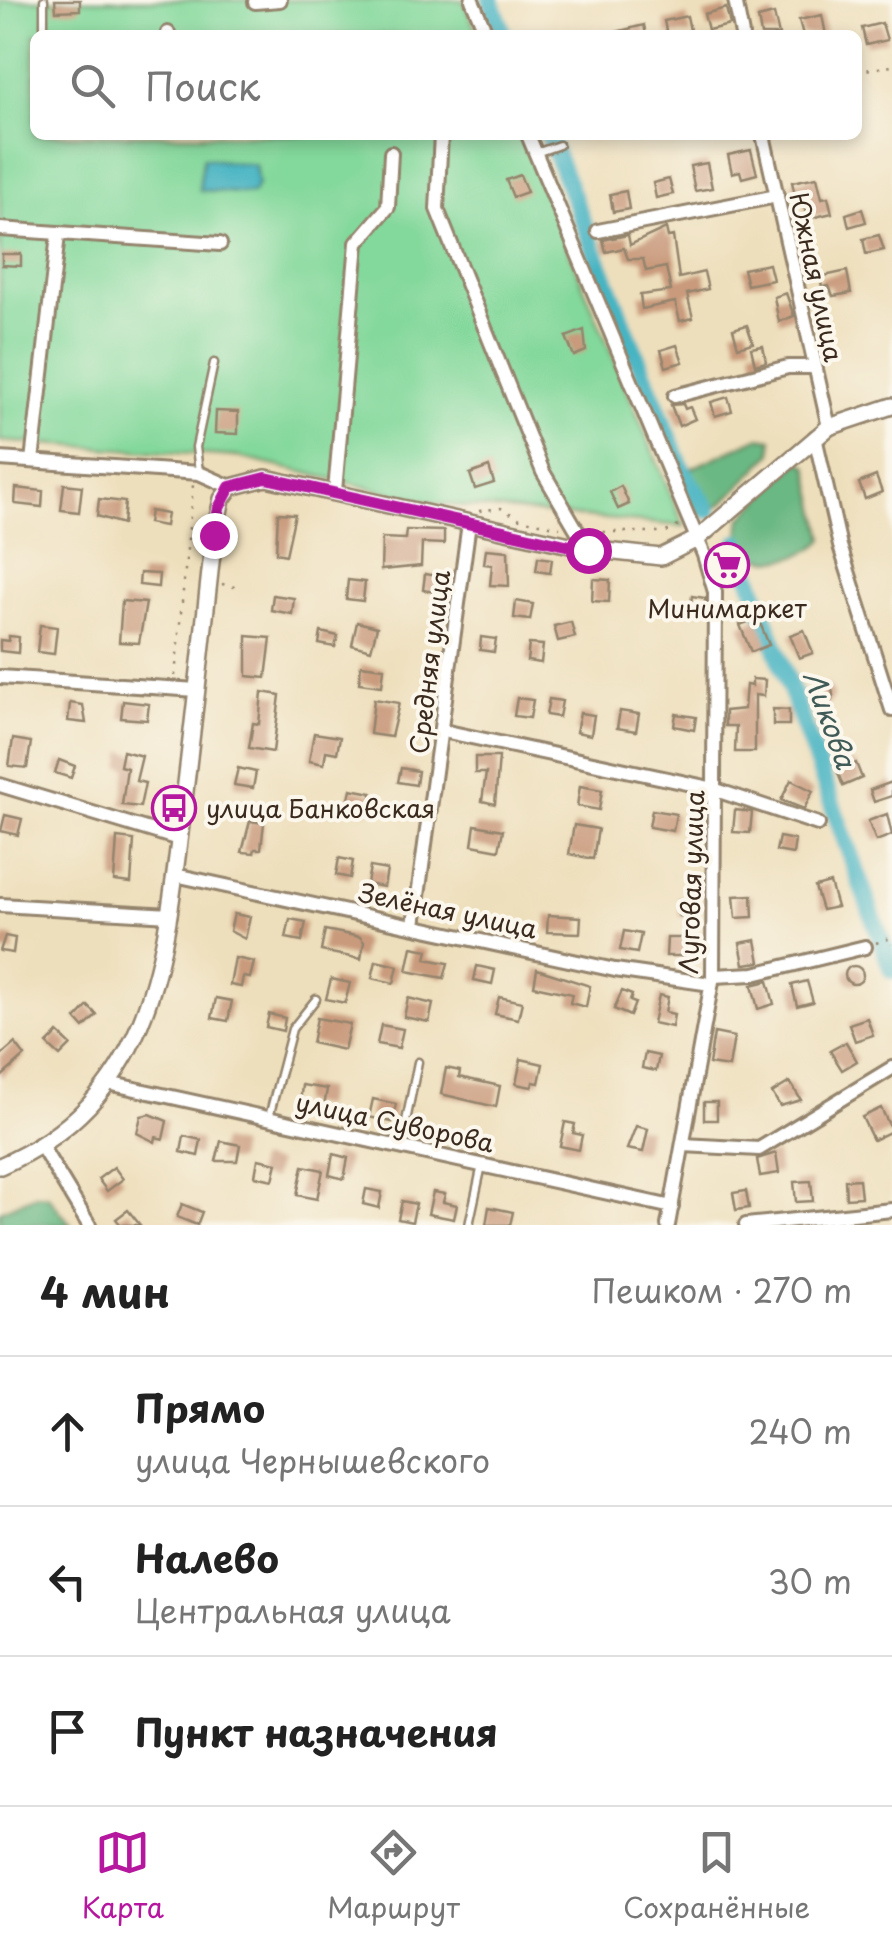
<!DOCTYPE html>
<html lang="ru">
<meta charset="utf-8">
<style>
:root{--surface:#fff;--page:#f2f2f2;--text:#222;--muted:#767676;--line:#e0e0e0;--accent:#b5179e}
body{margin:0;font-family:"Playpen Sans",sans-serif;background:var(--page);color:var(--text)}
.stop{position:absolute;width:30px;height:30px;margin:-22px;border:8px solid #b5179e;border-radius:50%;background:#fff}
.stop.end{background:#b5179e;border-color:#fff;box-shadow:0 2px 10px #0008}
.list{margin:0;padding:0;list-style:none}
h2{display:flex;justify-content:space-between;align-items:center;height:130px;margin:0;padding:0 40px;font-size:42px}
h2 small{font-size:32px;font-weight:400;color:var(--muted)}
.list li{display:grid;grid-template-columns:65px 1fr auto;gap:30px;align-items:center;box-sizing:border-box;height:150px;padding:0 40px;border-top:2px solid var(--line)}
.list b{display:block;font-size:38px;white-space:nowrap}
.list p{margin:0;font-size:32px;white-space:nowrap;color:var(--muted)}
.list em{font-size:32px;font-style:normal;color:var(--muted)}
.icon{flex:none;width:55px;height:55px;fill:none;stroke:currentColor;stroke-width:2;stroke-linecap:round;stroke-linejoin:round}
.map{position:relative;flex:none;width:892px;height:1225px;overflow:hidden}
.search{position:absolute;background:var(--surface);box-shadow:0 5px 15px #0003;left:30px;right:30px;top:30px;height:110px;display:flex;align-items:center;gap:25px;box-sizing:border-box;padding:0 35px;border-radius:15px;color:var(--muted);font-size:38px}
.sheet{height:580px;background:var(--surface)}
nav{display:flex;justify-content:space-around;align-items:center;box-sizing:border-box;height:140px;border-top:2px solid var(--line);background:var(--surface);font-size:28px;color:var(--muted)}
nav a{display:grid;justify-items:center;gap:5px}
nav .on{color:var(--accent)}
.map>svg:first-child{display:block}
</style>
<div class="map">
<svg width="892" height="1225" viewBox="0 0 892 1225">
<rect width="100%" height="100%" fill="#fbf7ec"/>
<filter id="ink" filterUnits="userSpaceOnUse"><feTurbulence type="fractalNoise" baseFrequency=".01" numOctaves="2"/><feDisplacementMap in="SourceGraphic" scale="20" xChannelSelector="R" yChannelSelector="G"/><feConvolveMatrix kernelMatrix="1 2 1 2 8 2 1 2 1" color-interpolation-filters="sRGB"/></filter>
<filter id="wash" filterUnits="userSpaceOnUse"><feTurbulence type="fractalNoise" baseFrequency=".0048" numOctaves="4" result="noise"/><feDisplacementMap in="SourceGraphic" scale="40" xChannelSelector="R" yChannelSelector="G"/><feGaussianBlur stdDeviation="2.25" result="paint"/><feColorMatrix in="noise" values="0 0 0 0 0 0 0 0 0 0 0 0 0 0 0 0 0 1.4 0 .05"/><feComposite in="paint" operator="in"/></filter>
<g filter="url(#wash)">
<rect width="100%" height="100%" fill="#eedfbc"/>
<!-- green -->
<polygon fill="#83d89b" stroke="#5f815c" stroke-width="2.5" points="0,0 463,0 478,35 35,35 35,135 520,135 684,526 440,504 238,457 0,441"/>
<!-- forest -->
<g fill="#6ab883" stroke="#527150" stroke-width="2.5">
<polygon points="666,421 690,469 760,437 772,439 772,453 722,504 691,517 662,441 660,432"/>
<path d="M799 461 808 466 824 539C804 564 729 576 741 519Z"/>
<polygon points="36,1195 48,1196 71,1225 0,1225 0,1211"/>
</g>
<!-- water -->
<polygon fill="#46b4c2" stroke="#406f70" stroke-width="2.5" points="203,158 255,165 258,184 252,194 199,190"/>
<g fill="none" stroke-linecap="round" stroke-linejoin="round">
<!-- river -->
<g stroke="#46b4c2" stroke-width="18">
<polyline points="491,0 504,35"/>
<polyline points="548,135 683,472 708,510"/>
<polyline points="738,543 892,970"/>
</g>
</g>
<g id="blocks">
<!-- building -->
<g fill="#c99a7b">
<polygon points="55,0 80,0 80,10 56,11"/>
<polygon points="726,8 730,25 708,30 704,14"/>
<polygon points="774,14 779,35 761,35 758,18"/>
<polygon points="822,15 826,35 803,35 799,20"/>
<polygon points="687,16 691,35 667,35 664,21"/>
<polygon points="882,23 887,40 866,45 862,28"/>
<polygon points="644,25 646,35 616,35 616,32"/>
<polygon points="751,150 757,174 742,178 740,171 732,173 728,155"/>
<polygon points="707,163 712,188 695,191 690,166"/>
<polygon points="520,175 527,192 513,197 506,180"/>
<polygon points="817,177 822,198 828,197 832,213 807,219 802,194 795,195 792,182"/>
<polygon points="669,179 673,194 656,198 653,183"/>
<polygon points="626,191 629,209 613,212 610,194"/>
<polygon points="862,209 866,222 849,227 846,214"/>
<polygon points="666,228 668,237 673,236 679,278 704,272 708,289 687,294 693,318 680,321 675,302 642,309 640,295 671,291 666,267 646,271 643,259 628,259 624,248 606,252 603,240 628,235 630,245"/>
<polygon points="879,235 884,250 866,254 863,239"/>
<polygon points="2,254 21,254 21,266 2,265"/>
<polygon points="769,264 773,280 747,285 743,269"/>
<polygon points="847,271 851,293 833,296 829,286 822,287 820,277"/>
<polygon points="786,293 794,316 779,322 774,297"/>
<polygon points="747,325 753,343 738,347 733,329"/>
<polygon points="584,330 586,351 574,356 566,337"/>
<polygon points="677,345 683,362 666,367 661,350"/>
<polygon points="763,346 766,362 755,365 751,348"/>
<polygon points="728,397 732,411 715,416 711,402"/>
<polygon points="683,404 685,409 690,407 695,419 679,426 671,405"/>
<polygon points="216,411 238,412 238,434 215,433"/>
<polygon points="489,467 494,483 475,489 470,474"/>
<polygon points="876,476 882,492 865,499 859,483"/>
<polygon points="64,484 82,486 79,512 61,510"/>
<polygon points="621,486 629,504 618,509 610,492"/>
<polygon points="16,488 43,491 42,507 15,504"/>
<polygon points="99,499 125,502 123,524 97,516"/>
<polygon points="150,511 167,514 165,526 148,523"/>
<polygon points="278,513 295,514 286,555 276,553"/>
<polygon points="406,530 444,531 444,544 422,543 421,566 381,570 382,538 405,539"/>
<polygon points="731,548 739,577 723,582 714,553"/>
<polygon points="486,549 508,551 509,586 490,585 492,565 484,564"/>
<polygon points="538,557 552,559 550,573 536,571"/>
<polygon points="140,573 159,574 158,587 139,585"/>
<polygon points="425,574 438,576 435,592 423,590"/>
<polygon points="593,579 610,580 609,602 592,601"/>
<polygon points="348,580 365,582 363,601 346,599"/>
<polygon points="273,595 294,598 292,614 271,610"/>
<polygon points="692,596 705,598 704,612 690,610"/>
<polygon points="122,601 146,603 139,643 119,642"/>
<polygon points="516,601 533,604 530,620 514,618"/>
<polygon points="758,618 769,645 751,652 740,625"/>
<polygon points="357,622 377,627 371,650 352,645"/>
<polygon points="571,622 575,637 558,641 554,626"/>
<polygon points="40,625 57,627 54,654 37,652"/>
<polygon points="804,630 813,653 799,658 790,635"/>
<polygon points="321,632 338,636 335,647 319,644"/>
<polygon points="9,636 19,637 18,653 0,651 0,640 9,641"/>
<polygon points="247,636 271,638 266,678 247,676"/>
<polygon points="481,637 496,639 494,652 480,650"/>
<polygon points="529,644 543,645 541,663 527,661"/>
<polygon points="361,665 384,668 382,686 359,683"/>
<polygon points="752,679 765,680 764,696 755,695 755,752 735,752 736,726 725,726 725,711 744,709 746,685 752,686"/>
<circle cx="822" cy="695" r="11"/>
<polygon points="262,692 280,695 273,752 249,748 253,723 259,724"/>
<polygon points="517,698 533,700 530,718 514,716"/>
<polygon points="374,699 399,703 391,737 370,734"/>
<polygon points="549,699 562,701 559,717 546,715"/>
<polygon points="123,701 149,704 147,720 121,718"/>
<polygon points="70,703 83,705 86,723 68,721"/>
<polygon points="773,709 789,710 789,725 773,725"/>
<polygon points="620,711 639,714 636,731 617,728"/>
<polygon points="580,713 594,715 591,735 576,732"/>
<polygon points="676,714 696,717 694,730 674,726"/>
<polygon points="314,733 340,737 337,753 326,751 324,764 309,761"/>
<polygon points="13,739 31,742 27,768 9,766"/>
<polygon points="123,751 142,756 136,781 145,783 140,807 122,805 127,768 120,766"/>
<polygon points="475,757 499,757 495,804 482,801 486,773 475,773"/>
<polygon points="848,758 851,765 856,763 862,778 843,786 834,763"/>
<polygon points="59,760 75,766 71,778 55,773"/>
<polygon points="238,768 256,772 253,788 234,785"/>
<polygon points="401,768 418,771 416,785 398,782"/>
<polygon points="791,780 813,791 804,809 781,800"/>
<polygon points="892,782 892,796 874,802 870,790"/>
<polygon points="580,786 602,790 599,810 577,806"/>
<polygon points="351,789 372,793 368,812 347,808"/>
<polygon points="652,810 676,814 673,831 649,827"/>
<polygon points="735,810 752,812 750,833 733,832"/>
<polygon points="887,814 892,835 876,841 868,821"/>
<polygon points="5,815 22,819 18,835 1,831"/>
<polygon points="250,821 264,823 261,849 255,849 254,853 242,852"/>
<polygon points="475,825 503,830 499,850 472,845"/>
<polygon points="574,825 598,829 593,859 569,854"/>
<polygon points="779,837 795,840 793,854 776,851"/>
<polygon points="117,838 134,840 131,883 114,881"/>
<polygon points="339,858 353,861 350,878 336,875"/>
<polygon points="370,867 387,870 384,887 367,884"/>
<polygon points="830,883 837,907 822,910 815,887"/>
<polygon points="752,895 753,917 736,918 734,896"/>
<polygon points="679,899 698,899 697,916 679,916"/>
<polygon points="234,914 250,917 245,939 230,931"/>
<polygon points="548,915 581,917 580,933 547,932"/>
<polygon points="290,919 306,922 302,941 286,938"/>
<polygon points="325,930 360,937 364,942 361,959 321,951"/>
<polygon points="624,931 641,934 637,953 620,950"/>
<polygon points="5,936 15,938 13,953 0,951"/>
<polygon points="667,938 685,938 685,956 666,956"/>
<polygon points="756,940 760,962 744,964 740,943"/>
<polygon points="412,947 428,950 426,959 448,963 444,978 407,971"/>
<polygon points="235,958 254,962 250,978 243,977 241,987 230,985"/>
<polygon points="376,961 398,966 394,983 372,978"/>
<polygon points="477,966 495,970 492,984 474,980"/>
<circle cx="854" cy="975" r="9"/>
<polygon points="537,969 590,986 586,1007 570,1003 572,994 534,986"/>
<polygon points="331,979 350,983 345,1003 326,999"/>
<polygon points="768,981 774,1004 758,1009 752,985"/>
<polygon points="807,981 813,1002 797,1006 792,985"/>
<polygon points="622,991 632,995 630,1001 635,1003 630,1016 614,1009"/>
<polygon points="659,995 668,997 665,1012 674,1014 672,1027 653,1023"/>
<polygon points="499,997 522,1002 518,1019 495,1014"/>
<polygon points="216,998 232,1001 228,1021 212,1018"/>
<polygon points="408,998 433,1004 429,1022 404,1017"/>
<polygon points="88,1006 97,1015 84,1028 76,1019"/>
<polygon points="269,1014 285,1018 283,1031 266,1027"/>
<polygon points="317,1018 350,1024 344,1050 312,1043"/>
<polygon points="867,1018 873,1035 855,1041 849,1024"/>
<polygon points="381,1025 403,1029 399,1048 377,1044"/>
<polygon points="58,1033 71,1045 60,1056 47,1044"/>
<polygon points="714,1033 734,1037 729,1067 709,1064"/>
<polygon points="846,1042 857,1061 842,1070 830,1051"/>
<polygon points="15,1043 25,1056 0,1078 0,1056"/>
<polygon points="645,1053 659,1056 656,1071 642,1068"/>
<polygon points="521,1059 543,1064 539,1083 533,1082 532,1087 516,1084"/>
<polygon points="446,1068 460,1071 459,1077 500,1086 496,1107 441,1094"/>
<polygon points="790,1082 801,1100 780,1106 772,1093"/>
<polygon points="302,1085 327,1089 324,1107 300,1103"/>
<polygon points="373,1099 396,1104 392,1122 369,1117"/>
<rect x="704" y="1102" width="13" height="18"/>
<polygon points="881,1108 892,1131 873,1140 862,1117"/>
<polygon points="150,1114 167,1121 163,1139 156,1137 155,1142 137,1133 141,1116"/>
<polygon points="565,1122 575,1124 573,1133 582,1135 579,1150 560,1146"/>
<polygon points="636,1126 648,1129 643,1152 627,1149"/>
<polygon points="184,1136 201,1140 198,1156 181,1152"/>
<polygon points="221,1141 240,1145 237,1161 216,1161"/>
<polygon points="776,1153 779,1173 760,1176 757,1159"/>
<polygon points="333,1154 348,1158 344,1179 329,1175"/>
<polygon points="258,1159 277,1163 273,1180 255,1176"/>
<polygon points="303,1166 323,1170 317,1199 297,1195"/>
<polygon points="114,1167 123,1179 107,1191 98,1179"/>
<polygon points="859,1179 861,1197 846,1198 845,1180"/>
<polygon points="811,1181 813,1201 796,1202 794,1182"/>
<polygon points="366,1189 382,1192 379,1208 363,1204"/>
<polygon points="746,1191 749,1208 736,1210 733,1193"/>
<polygon points="433,1192 445,1194 443,1202 457,1205 454,1219 428,1214"/>
<polygon points="402,1201 416,1204 412,1222 398,1219"/>
<polygon points="182,1204 202,1212 197,1225 177,1217"/>
<polygon points="489,1207 513,1212 510,1225 486,1225"/>
<polygon points="128,1210 140,1225 121,1225 116,1219"/>
</g>
</g>
</g>
<g filter="url(#ink)">
<use href="#blocks" fill-opacity="0" stroke="#94846d" stroke-width="2.5"/>
<g fill="none" stroke-linecap="round" stroke-linejoin="round">
<defs>
<g id="service">
<polyline points="44,0 44,35"/>
<polyline points="536,153 559,145"/>
<polyline points="199,472 196,447 214,363"/>
<polyline points="269,1117 292,1029 316,999"/>
<polyline points="401,1146 418,1062"/>
<polyline points="469,1225 482,1165"/>
</g>
<g id="minor">
<polyline points="472,0 487,35"/>
<polyline points="735,0 742,35"/>
<polyline points="255,2 280,0"/>
<polyline points="168,35 168,33"/>
<polyline points="441,135 437,209 543,472 588,549"/>
<polyline points="528,135 704,555 715,592 713,976 668,1225"/>
<polyline points="763,135 829,427"/>
<polyline points="0,229 220,244"/>
<polyline points="598,231 777,196"/>
<polyline points="675,396 788,367 813,367"/>
<polyline points="815,437 840,546 892,710"/>
<polyline points="0,459 199,473 231,487"/>
<polyline points="32,461 58,235"/>
<polyline points="335,491 357,243 388,207 391,153"/>
<polyline points="0,677 197,690"/>
<polyline points="443,731 710,788 818,824"/>
<polyline points="0,785 179,839"/>
<polyline points="175,875 615,970 711,984"/>
<polyline points="0,905 170,915"/>
<polyline points="414,925 469,523"/>
<polyline points="713,976 754,974 865,947"/>
<polyline points="108,1083 672,1207"/>
<polyline points="40,1144 89,1225"/>
<polyline points="683,1145 759,1149 892,1068"/>
<polyline points="746,1225 892,1210"/>
</g>
<path id="tertiary" d="M0 1166C161 1097 166 942 185 792 195 706 205 621 214 535L222 499 231 487 266 478 588 549 661 557 697 539 829 427 892 406"/>
</defs>
<!-- service casing -->
<use href="#service" stroke="#94846d" stroke-width="11"/>
<!-- minor casing -->
<use href="#minor" stroke="#94846d" stroke-width="18"/>
<!-- tertiary casing -->
<use href="#tertiary" stroke="#94846d" stroke-width="20"/>
<!-- path -->
<g stroke="#94846d" stroke-width="2.5" stroke-dasharray="2.5 8" stroke-linecap="butt">
<polyline points="857,71 892,66"/>
<polyline points="479,511 501,508 520,519 560,527"/>
<polyline points="593,532 666,532 678,526"/>
<polyline points="222,584 235,587"/>
<polyline points="175,676 193,485"/>
<polyline points="876,943 890,938 892,944"/>
</g>
<!-- service -->
<use href="#service" stroke="#fff" stroke-width="6"/>
<!-- minor -->
<use href="#minor" stroke="#fff" stroke-width="12"/>
<!-- tertiary -->
<use href="#tertiary" stroke="#fff" stroke-width="15"/>
</g>
</g>
<g fill="none" stroke-linecap="round" stroke-linejoin="round" filter="url(#ink)">
<!-- route -->
<polyline stroke="#b5179e" stroke-width="12" points="214,535 219,508 230,487 266,478 588,550"/>
</g>
<!-- icons -->
<defs>
<symbol id="supermarket-ring" viewBox="-11 -11 22 22"><circle r="9.5" fill="#fbf7ec" stroke="#b5179e" stroke-width="1.5"/><path d="M-6-5.5h2.5l.6 2H6L4.5 2H-2.5L-4.4-4H-6ZM-1.5 3.2a1.3 1.3 0 1 0 .1 0ZM3 3.2a1.3 1.3 0 1 0 .1 0Z" fill="#b5179e"/></symbol>
<symbol id="bus-ring" viewBox="-11 -11 22 22"><circle r="9.5" fill="#fbf7ec" stroke="#b5179e" stroke-width="1.5"/><path d="M-5-6H5V4H4V6H2V4H-2V6H-4V4H-5ZM-3.5-4V0h7V-4ZM-3.5 1.2v1.5H-2V1.2ZM2 1.2v1.5H3.5V1.2Z" fill="#b5179e"/></symbol>
</defs>
<g fill-rule="evenodd">
<use href="#supermarket-ring" x="702" y="540" width="50" height="50"/>
<use href="#bus-ring" x="149" y="783" width="50" height="50"/>
</g>
<g text-anchor="middle" dominant-baseline="central" stroke-width="8" stroke-linejoin="round" paint-order="stroke">
<!-- street labels -->
<g font-size="25" fill="#3b2a1e" stroke="#fbf7ec">
<text transform="translate(817 277) rotate(78)">Южная улица</text>
<text transform="translate(429 662) rotate(-83)">Средняя улица</text>
<text transform="translate(691 882) rotate(-88)">Луговая улица</text>
<text transform="translate(448 910) rotate(12)">Зелёная улица</text>
<text transform="translate(395 1122) rotate(12)">улица Суворова</text>
</g>
<!-- poi labels -->
<g font-size="25" fill="#3b2a1e" stroke="#fbf7ec">
<text x="727" y="608">Минимаркет</text>
<text x="206" y="808" text-anchor="start">улица Банковская</text>
</g>
<!-- water labels -->
<g font-size="28" font-style="italic" fill="#3f5a57" stroke="#fbf7ec">
<text transform="translate(831 719) rotate(70)">Ликова</text>
</g>
</g>
</svg>
<div class="stop" style="left:588px;top:550px"></div>
<div class="stop end" style="left:214px;top:535px"></div>
<div class="search"><svg class="icon" aria-label="search" viewBox="0 0 24 24"><circle cx="10" cy="10" r="6"/><path d="M15 15l6 6"/></svg>Поиск</div>
</div>
<section class="sheet">
<h2>4 мин<small>Пешком · 270 m</small></h2>
<ul class="list">
<li><svg class="icon" aria-label="ahead" viewBox="0 0 24 24"><path d="M12 20V5M6 11l6-6 6 6"/></svg><div><b>Прямо</b><p>улица Чернышевского</p></div><em>240 m</em></li>
<li><svg class="icon" aria-label="left" viewBox="0 0 24 24"><path d="M17 20v-9H6M10 6l-5 5 5 5"/></svg><div><b>Налево</b><p>Центральная улица</p></div><em>30 m</em></li>
<li><svg class="icon" aria-label="arrive" viewBox="0 0 24 24"><path d="M6 21V4h12l-3 4 3 4H6"/></svg><div><b>Пункт назначения</b></div></li>
</ul>
</section>
<nav>
<a class="on"><svg class="icon" aria-label="map" viewBox="0 0 24 24"><path d="M3 6l6-2 6 2 6-2v14l-6 2-6-2-6 2zM9 4v14M15 6v14"/></svg>Карта</a>
<a><svg class="icon" aria-label="directions" viewBox="0 0 24 24"><path d="M12 3l9 9-9 9-9-9zM9 14v-3h6M13 9l2 2-2 2"/></svg>Маршрут</a>
<a><svg class="icon" aria-label="saved" viewBox="0 0 24 24"><path d="M7 4h10v16l-5-4-5 4z"/></svg>Сохранённые</a>
</nav>
